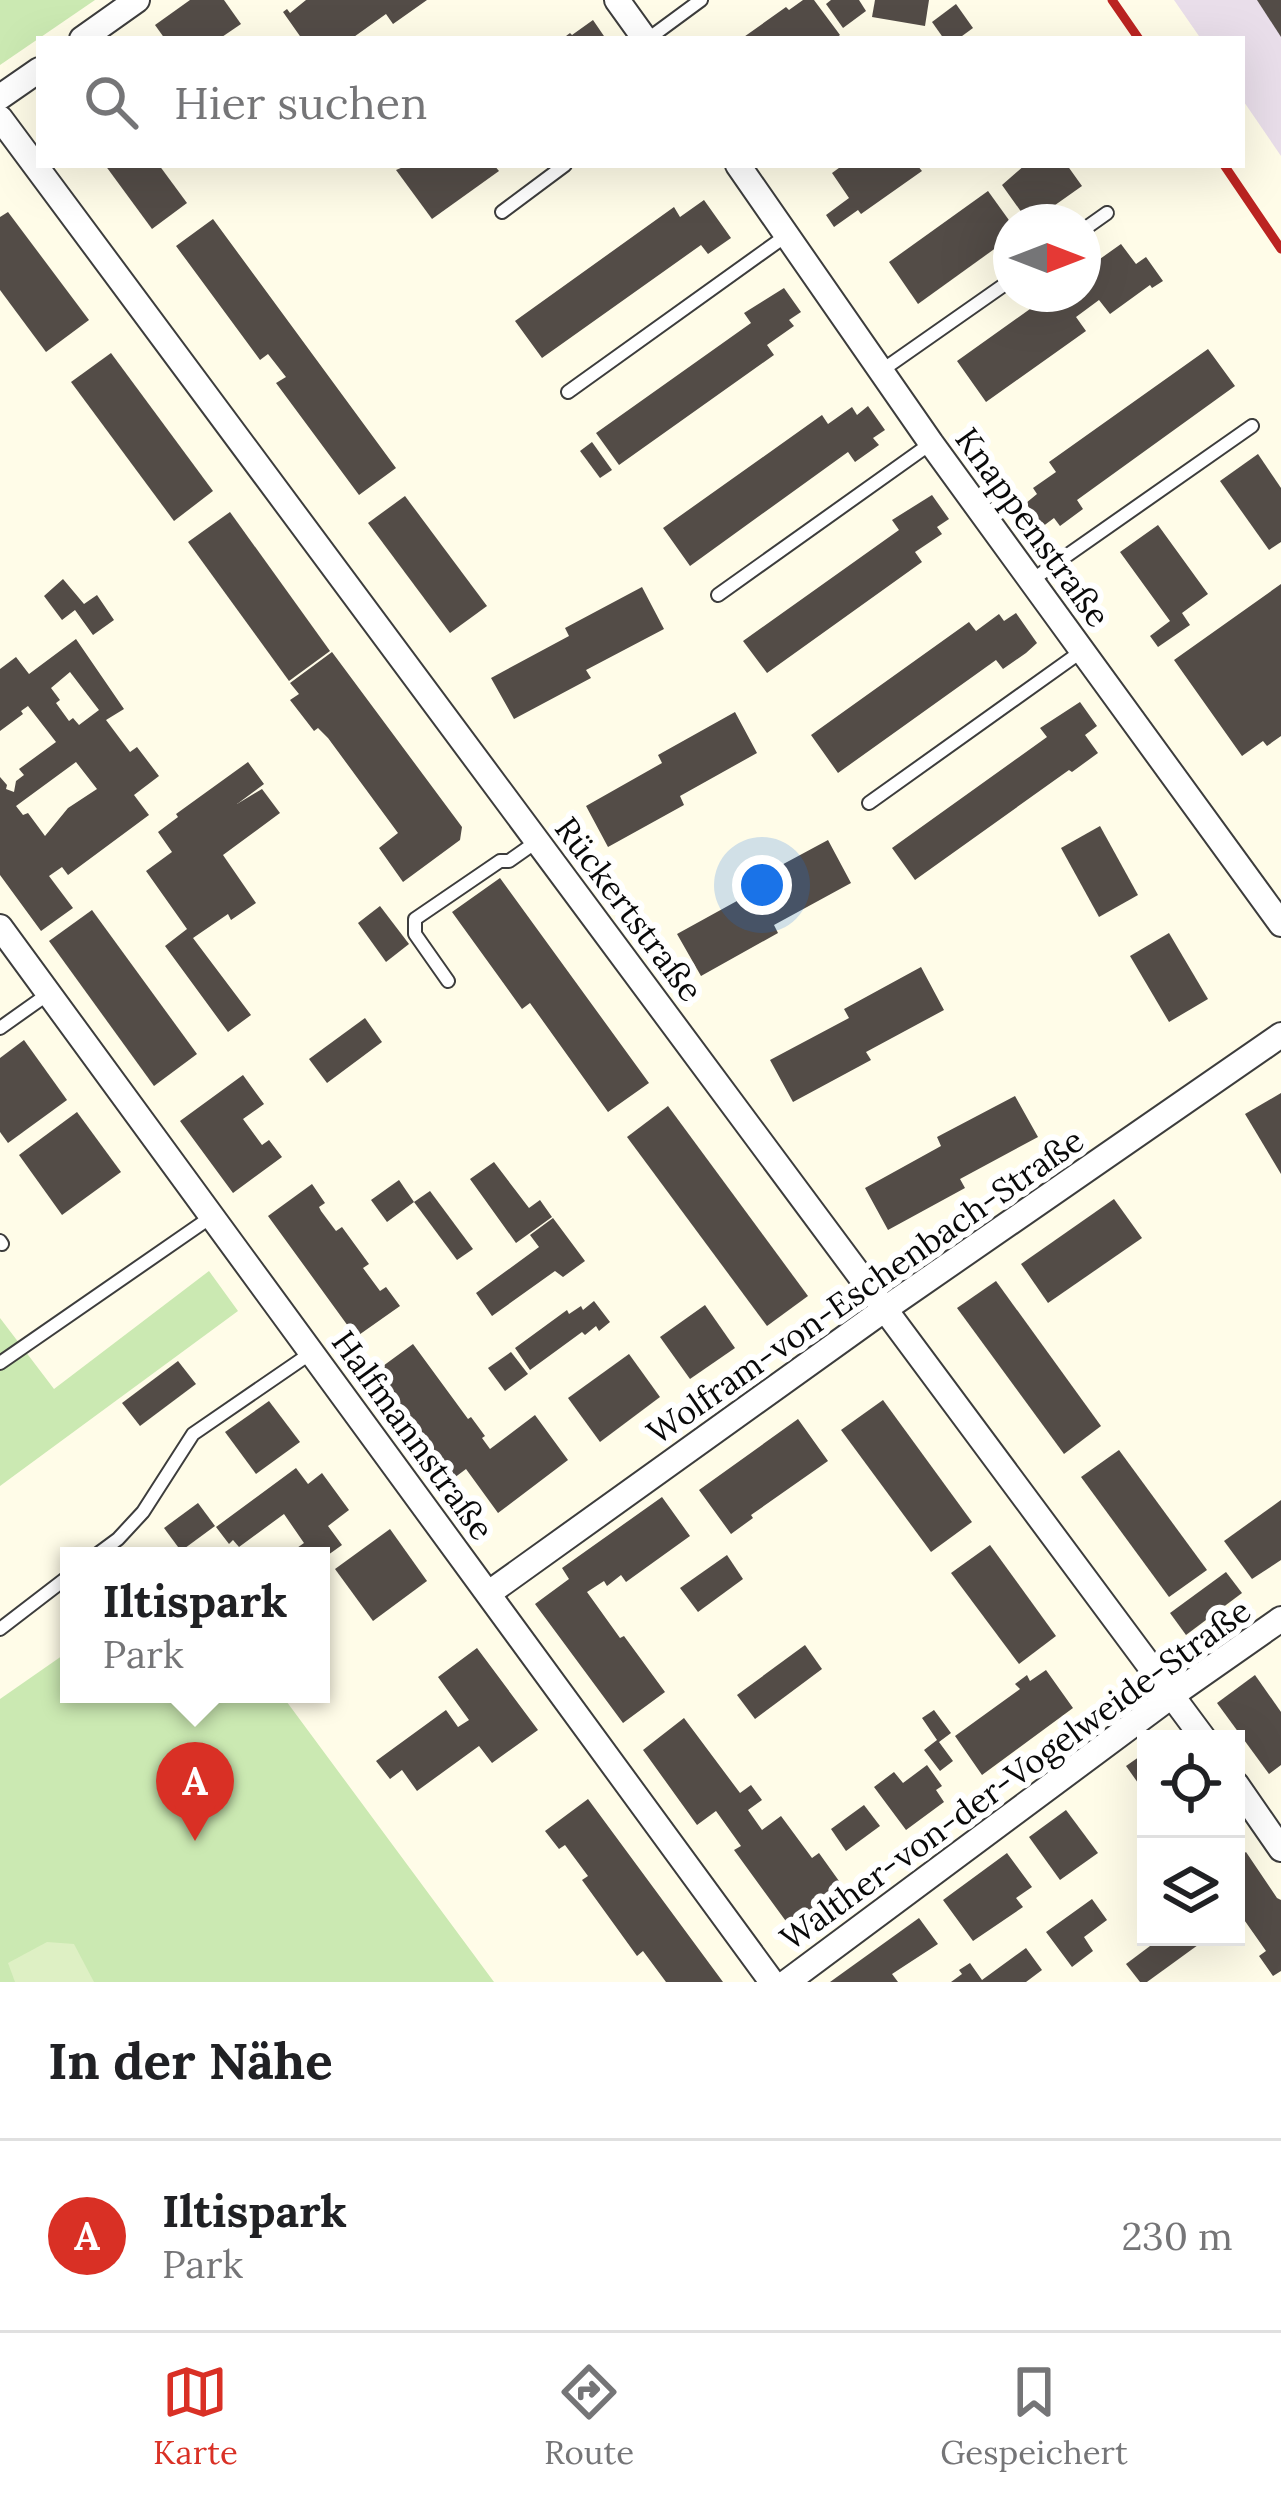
<!DOCTYPE html>
<html lang="de">
<meta charset="utf-8">
<style>
:root{--surface:#fff;--page:#f6f6f6;--text:#202124;--muted:#757577;--line:#e0e0e0;--accent:#d93025}
body{margin:0;font-family:Lora,serif;background:var(--page);color:var(--text)}
.controls{position:absolute;right:36px;bottom:36px;display:grid;overflow:hidden;border-radius:0px;box-shadow:0 12px 48px #0002}
.controls button{width:108px;height:108px;display:grid;place-items:center;padding:0;border:0;border-bottom:3px solid var(--line);background:var(--surface);color:var(--text);font:60px sans-serif}
.compass{position:absolute;left:993px;top:204px;width:108px;height:108px;border-radius:50%;background:var(--surface);box-shadow:0 12px 48px #0002;rotate:90deg}
.you{position:absolute;left:762px;top:885px;width:42px;height:42px;margin:-30px;border:9px solid #fff;border-radius:50%;background:#1a73e8;box-shadow:0 0 0 18px #1a73e833}
.badge{display:grid;place-items:center;width:78px;height:78px;border-radius:50%;background:var(--accent);color:#fff;font-size:39px;font-weight:700}
.pin{position:absolute;translate:-50% -99px;filter:drop-shadow(0 3px 6px #0008)}
.pin::after{content:'';position:absolute;top:63px;width:42px;height:36px;background:inherit;clip-path:polygon(0 0,100% 0,50% 100%)}
.popup{position:absolute;left:60px;top:1547px;width:270px;height:156px;box-sizing:border-box;display:grid;place-content:center;border-radius:0px;background:var(--surface);filter:drop-shadow(0 3px 9px #0005);font-size:39px;white-space:nowrap;color:var(--muted)}
.popup b{font-size:45px;color:var(--text)}
.popup::after{content:'';position:absolute;left:50%;top:100%;margin-left:-24px;border:24px solid transparent;border-top-color:var(--surface)}
.list{margin:0;padding:0;list-style:none}
h2{display:flex;justify-content:space-between;align-items:center;height:156px;margin:0;padding:0 48px;font-size:51px}
h2 small{font-size:39px;font-weight:400;color:var(--muted)}
.list li{display:grid;grid-template-columns:78px 1fr auto;gap:36px;align-items:center;box-sizing:border-box;height:192px;padding:0 48px;border-top:3px solid var(--line)}
.list b{display:block;font-size:45px;white-space:nowrap}
.list p{margin:0;font-size:39px;white-space:nowrap;color:var(--muted)}
.list em{font-size:39px;font-style:normal;color:var(--muted)}
.icon{flex:none;width:66px;height:66px;fill:none;stroke:currentColor;stroke-width:2;stroke-linecap:round;stroke-linejoin:round}
.map{position:relative;flex:none;width:1281px;height:1982px;overflow:hidden}
.search{position:absolute;background:var(--surface);box-shadow:0 12px 48px #0002;left:36px;right:36px;top:36px;height:132px;display:flex;align-items:center;gap:30px;box-sizing:border-box;padding:0 42px;border-radius:0px;color:var(--muted);font-size:45px}
.sheet{height:348px;background:var(--surface)}
nav{display:flex;justify-content:space-around;align-items:center;box-sizing:border-box;height:168px;border-top:3px solid var(--line);background:var(--surface);font-size:33px;color:var(--muted)}
nav a{display:grid;justify-items:center;gap:6px}
nav .on{color:var(--accent)}
.map>svg:first-child{display:block}
</style>
<div class="map">
<svg width="1281" height="1982" viewBox="0 0 1281 1982">
<rect width="100%" height="100%" fill="#fffce8"/>
<!-- industrial -->
<polygon fill="#e9deea" points="1174,0 1281,0 1281,156 1242,99 1242,39 1201,39"/>
<!-- green -->
<g fill="#cbe9b2">
<polygon points="0,0 95,0 0,65"/>
<polygon points="209,1271 238,1311 0,1486 0,1318 54,1389"/>
<polygon points="69,1651 69,1694 281,1694 494,1982 0,1982 0,1699"/>
</g>
<!-- pitch -->
<polygon fill="#def0c4" points="47,1942 74,1944 94,1982 15,1982 8,1963"/>
<!-- building -->
<g fill="#534c47" fill-rule="evenodd">
<polygon points="190,0 224,0 241,24 219,39 165,39 155,25"/>
<polygon points="306,0 427,0 393,24 386,14 351,39 302,39 283,12 287,9 290,13"/>
<polygon points="803,0 814,0 840,35 835,39 741,39 786,7 789,10"/>
<polygon points="831,0 859,0 866,11 843,28 826,4"/>
<polygon points="875,0 929,0 925,26 872,17"/>
<polygon points="1257,0 1281,0 1281,37"/>
<polygon points="956,4 973,28 958,39 944,39 932,22"/>
<polygon points="593,20 606,39 562,39 570,33 572,35"/>
<polygon points="105,165 159,165 187,203 152,229"/>
<polygon points="408,165 494,165 499,171 432,219 396,170"/>
<polygon points="843,165 917,165 922,171 861,214 858,210 834,227 826,215 849,198 832,173"/>
<polygon points="1025,165 1067,165 1082,186 1041,215 1039,212 1027,220 1002,185"/>
<polygon points="988,191 1011,223 1011,237 918,304 889,262"/>
<polygon points="704,200 731,238 708,254 701,245 542,358 515,321 674,207 680,217"/>
<polygon points="8,212 89,320 46,352 0,290 0,217"/>
<polygon points="213,219 396,468 359,495 276,383 286,377 268,354 260,360 176,246"/>
<polygon points="1121,244 1136,264 1146,257 1163,281 1152,288 1150,285 1110,314 1099,300 1076,317 1086,331 986,402 957,361 1051,294 1083,294 1083,271"/>
<polygon points="784,288 801,312 789,320 794,326 767,345 774,355 619,465 596,433 751,323 744,313"/>
<polygon points="1208,349 1235,386 1077,500 1083,509 1060,526 1054,518 1042,527 1026,503 1037,494 1033,488 1056,472 1049,462"/>
<polygon points="111,353 213,491 174,521 71,382"/>
<polygon points="868,406 885,430 873,438 879,445 855,462 848,452 690,566 663,528 822,415 828,424 852,407 857,415"/>
<polygon points="592,442 612,470 600,478 580,451"/>
<polygon points="1258,454 1281,488 1281,542 1269,550 1220,481"/>
<polygon points="932,495 949,519 937,527 942,534 915,552 922,562 767,673 743,641 899,530 892,520"/>
<polygon points="405,496 487,606 450,633 368,523"/>
<polygon points="230,512 330,651 289,681 188,542"/>
<polygon points="1158,525 1208,594 1182,613 1190,625 1158,647 1150,636 1170,621 1120,552"/>
<polygon points="63,579 84,604 97,595 114,620 93,635 75,610 62,620 44,596"/>
<polygon points="1281,584 1281,736 1267,746 1263,741 1242,756 1174,660"/>
<polygon points="642,587 664,629 586,670 591,678 514,719 491,678 569,636 565,628"/>
<polygon points="1016,613 1037,643 1026,653 1003,669 996,660 838,773 811,735 969,622 976,631 999,614 1004,621"/>
<path d="M76 639 124 709 106 720 130 752 137 747 159 776 134 795 149 815 68 875 62 867 49 876 73 908 41 931 0 875V777L7 785 6 789 14 792 16 781 24 775 19 769 56 742 28 706 21 711 23 714 0 731V669L16 657 29 674ZM70 672 99 710 79 725 73 718 69 721 56 703 60 700 51 688ZM76 762 97 789 68 808 45 836 28 813 23 815 16 806Z"/>
<polygon points="332,652 462,827 460,840 403,882 379,848 398,833 328,738 318,728 314,731 290,700 299,694 290,683"/>
<polygon points="1080,702 1097,726 1085,735 1098,753 1072,772 1069,770 915,880 892,848 1047,737 1040,728"/>
<polygon points="735,712 757,753 680,796 684,805 608,847 586,806 662,763 658,755"/>
<polygon points="248,762 264,784 237,804 262,789 280,813 223,855 256,903 231,920 228,914 193,938 251,1015 228,1032 165,946 187,929 146,871 172,852 158,832 178,817 176,814"/>
<polygon points="1100,826 1138,895 1099,917 1061,848"/>
<polygon points="828,840 851,883 774,925 778,933 701,976 677,934 755,891 750,882"/>
<polygon points="500,878 649,1083 608,1112 530,1003 522,1009 452,912"/>
<polygon points="380,906 409,944 386,962 358,923"/>
<polygon points="92,910 197,1054 154,1086 49,941"/>
<polygon points="1169,933 1208,999 1169,1022 1130,956"/>
<polygon points="921,967 944,1010 866,1052 871,1060 793,1102 770,1060 849,1018 844,1009"/>
<polygon points="365,1018 382,1042 327,1083 309,1059"/>
<polygon points="24,1040 67,1100 8,1143 0,1132 0,1058"/>
<polygon points="243,1075 264,1104 243,1119 262,1145 269,1140 282,1157 233,1193 180,1121"/>
<polygon points="1281,1093 1281,1174 1245,1114"/>
<polygon points="1015,1096 1038,1137 960,1179 965,1188 888,1230 865,1188 941,1146 937,1137"/>
<polygon points="668,1106 808,1296 767,1326 627,1137"/>
<polygon points="77,1112 121,1172 62,1215 19,1155"/>
<polygon points="494,1162 529,1208 540,1200 552,1217 516,1243 470,1179"/>
<polygon points="399,1180 414,1202 387,1222 371,1200"/>
<polygon points="312,1184 325,1203 319,1207 321,1211 336,1231 342,1227 369,1264 363,1268 380,1291 386,1287 400,1306 356,1337 268,1216"/>
<polygon points="430,1191 473,1249 457,1260 414,1202"/>
<polygon points="1114,1199 1142,1238 1048,1303 1021,1264"/>
<polygon points="553,1218 585,1261 563,1277 555,1271 492,1316 476,1293 539,1247 530,1235"/>
<polygon points="996,1281 1101,1426 1064,1454 957,1308"/>
<polygon points="594,1301 610,1322 599,1331 596,1326 585,1335 582,1332 530,1370 515,1348 567,1310 569,1314 581,1306 583,1310"/>
<polygon points="705,1305 735,1348 690,1379 660,1337"/>
<polygon points="413,1344 468,1419 471,1417 485,1436 482,1438 490,1449 535,1415 568,1460 498,1513 466,1469 446,1484 368,1377"/>
<polygon points="511,1352 528,1374 505,1391 488,1368"/>
<polygon points="629,1354 660,1397 600,1442 568,1398"/>
<polygon points="178,1361 196,1384 140,1426 122,1403"/>
<polygon points="883,1400 972,1522 931,1552 841,1430"/>
<polygon points="269,1401 300,1442 256,1474 225,1432"/>
<polygon points="798,1419 828,1461 751,1515 753,1518 731,1534 699,1490"/>
<polygon points="1119,1450 1207,1570 1169,1597 1081,1477"/>
<polygon points="296,1468 308,1484 322,1473 349,1510 328,1526 342,1545 321,1560 321,1556 298,1556 294,1550 304,1543 284,1514 239,1547 233,1540 229,1544 216,1527"/>
<polygon points="662,1497 690,1536 626,1582 621,1575 607,1586 604,1581 587,1592 620,1638 624,1636 665,1692 623,1723 535,1604 569,1579 562,1568"/>
<polygon points="1281,1500 1281,1560 1252,1579 1224,1541"/>
<polygon points="198,1503 215,1526 181,1551 164,1528"/>
<polygon points="390,1529 427,1581 373,1621 335,1569"/>
<polygon points="990,1545 1056,1636 1019,1664 951,1573"/>
<polygon points="727,1555 743,1579 698,1612 680,1588"/>
<polygon points="1226,1572 1242,1593 1186,1635 1170,1613"/>
<polygon points="805,1645 822,1669 755,1719 737,1695"/>
<polygon points="477,1648 538,1730 492,1763 479,1746 417,1791 402,1770 390,1779 376,1761 446,1710 458,1727 469,1720 438,1677"/>
<polygon points="1046,1670 1073,1708 982,1775 955,1736 1020,1689 1015,1684 1027,1675 1030,1681"/>
<polygon points="1255,1675 1281,1712 1281,1765 1269,1774 1217,1703"/>
<polygon points="934,1710 951,1733 939,1742 953,1761 940,1771 924,1750 937,1740 922,1718"/>
<polygon points="684,1718 740,1793 751,1785 762,1800 748,1810 762,1830 781,1816 812,1858 819,1853 849,1895 796,1935 734,1850 741,1846 716,1811 697,1825 643,1750"/>
<polygon points="1146,1752 1146,1788 1143,1790 1126,1766"/>
<polygon points="927,1765 942,1786 936,1790 944,1802 906,1830 874,1787 894,1772 903,1783"/>
<polygon points="588,1799 692,1940 723,1982 666,1982 643,1951 637,1956 582,1880 588,1876 565,1845 559,1849 545,1831"/>
<polygon points="864,1805 880,1826 846,1851 831,1829"/>
<polygon points="1066,1810 1098,1853 1060,1880 1029,1837"/>
<polygon points="1246,1852 1277,1898 1281,1900 1281,1971 1273,1976 1259,1956 1266,1951 1240,1914 1236,1917 1236,1859"/>
<polygon points="1007,1853 1032,1887 1016,1898 1023,1907 973,1941 943,1900"/>
<polygon points="1092,1899 1107,1920 1084,1937 1093,1951 1072,1967 1046,1932"/>
<polygon points="919,1918 938,1944 892,1974 898,1982 830,1982"/>
<polygon points="1162,1937 1209,1937 1147,1982 1140,1982 1126,1964"/>
<polygon points="1026,1948 1042,1970 1026,1982 951,1982 962,1974 959,1970 970,1963 982,1980"/>
</g>
<g fill="none" stroke-linecap="round" stroke-linejoin="round">
<defs>
<g id="lane">
<polyline points="648,39 701,0"/>
<polyline points="502,212 565,165"/>
<polyline points="1083,230 1107,213"/>
<polyline points="881,371 1011,280"/>
<polyline points="568,392 787,235"/>
<polyline points="1032,580 1252,426"/>
<polyline points="718,595 930,444"/>
<polyline points="869,803 1082,651"/>
<polyline points="448,981 415,934 415,919 500,861 509,861 536,842"/>
<polyline points="0,1028 48,994"/>
<polyline points="0,1241 2,1244"/>
<polyline points="0,1363 211,1217"/>
<polyline points="95,1556 118,1539 143,1512 193,1434 311,1353"/>
<polyline points="0,1629 69,1576"/>
</g>
<g id="street">
<polyline points="617,0 645,39"/>
<polyline points="82,39 137,0"/>
<polyline points="0,97 39,70"/>
<polyline points="0,118 1204,1739"/>
<polyline points="738,165 931,443 1281,924"/>
<polyline points="0,927 772,1982"/>
<polyline points="489,1593 885,1309 1281,1035"/>
<polyline points="1236,1784 1281,1849"/>
<polyline points="787,1982 1174,1694 1281,1619"/>
</g>
</defs>
<!-- lane casing -->
<use href="#lane" stroke="#3d3d3d" stroke-width="16"/>
<!-- street casing -->
<use href="#street" stroke="#3d3d3d" stroke-width="28"/>
<!-- lane -->
<use href="#lane" stroke="#fff" stroke-width="12"/>
<!-- street -->
<use href="#street" stroke="#fff" stroke-width="24"/>
<!-- rail -->
<g stroke="#bb2421" stroke-width="9">
<polyline points="1112,0 1139,39"/>
<polyline points="1224,165 1281,249"/>
</g>
</g>
<g text-anchor="middle" dominant-baseline="central" stroke-width="12" stroke-linejoin="round" paint-order="stroke">
<!-- street labels -->
<g font-size="33" fill="#0a0a0a" stroke="#fff">
<text transform="translate(1033 527) rotate(54)">Knappenstraße</text>
<text transform="translate(629 909) rotate(53)">Rückertstraße</text>
<text transform="translate(865 1286) rotate(-35)">Wolfram-von-Eschenbach-Straße</text>
<text transform="translate(413 1435) rotate(54)">Halfmannstraße</text>
<text transform="translate(1015 1774) rotate(-36)">Walther-von-der-Vogelweide-Straße</text>
</g>
</g>
</svg>
<div class="controls">
<button><svg class="icon" aria-label="locate" viewBox="0 0 24 24"><circle cx="12" cy="12" r="6"/><path d="M12 2v4M12 18v4M2 12h4M18 12h4"/></svg></button>
<button><svg class="icon" aria-label="layers" viewBox="0 0 24 24"><path d="M12 4l9 5-9 5-9-5zM3 14l9 5 9-5"/></svg></button>
</div>
<svg class="compass" viewBox="-18 -18 36 36"><path d="M0-13l5 13h-10z" fill="#e53935"/><path d="M0 13l5-13h-10z" fill="#757577"/></svg>
<div class="you"></div>
<div class="pin badge" style="left:195px;top:1841px">A</div>
<div class="popup"><b>Iltispark</b>Park</div>
<div class="search"><svg class="icon" aria-label="search" viewBox="0 0 24 24"><circle cx="10" cy="10" r="6"/><path d="M15 15l6 6"/></svg>Hier suchen</div>
</div>
<section class="sheet">
<h2>In der Nähe<small></small></h2>
<ul class="list">
<li><span class="badge">A</span><div><b>Iltispark</b><p>Park</p></div><em>230 m</em></li>
</ul>
</section>
<nav>
<a class="on"><svg class="icon" aria-label="map" viewBox="0 0 24 24"><path d="M3 6l6-2 6 2 6-2v14l-6 2-6-2-6 2zM9 4v14M15 6v14"/></svg>Karte</a>
<a><svg class="icon" aria-label="directions" viewBox="0 0 24 24"><path d="M12 3l9 9-9 9-9-9zM9 14v-3h6M13 9l2 2-2 2"/></svg>Route</a>
<a><svg class="icon" aria-label="saved" viewBox="0 0 24 24"><path d="M7 4h10v16l-5-4-5 4z"/></svg>Gespeichert</a>
</nav>
